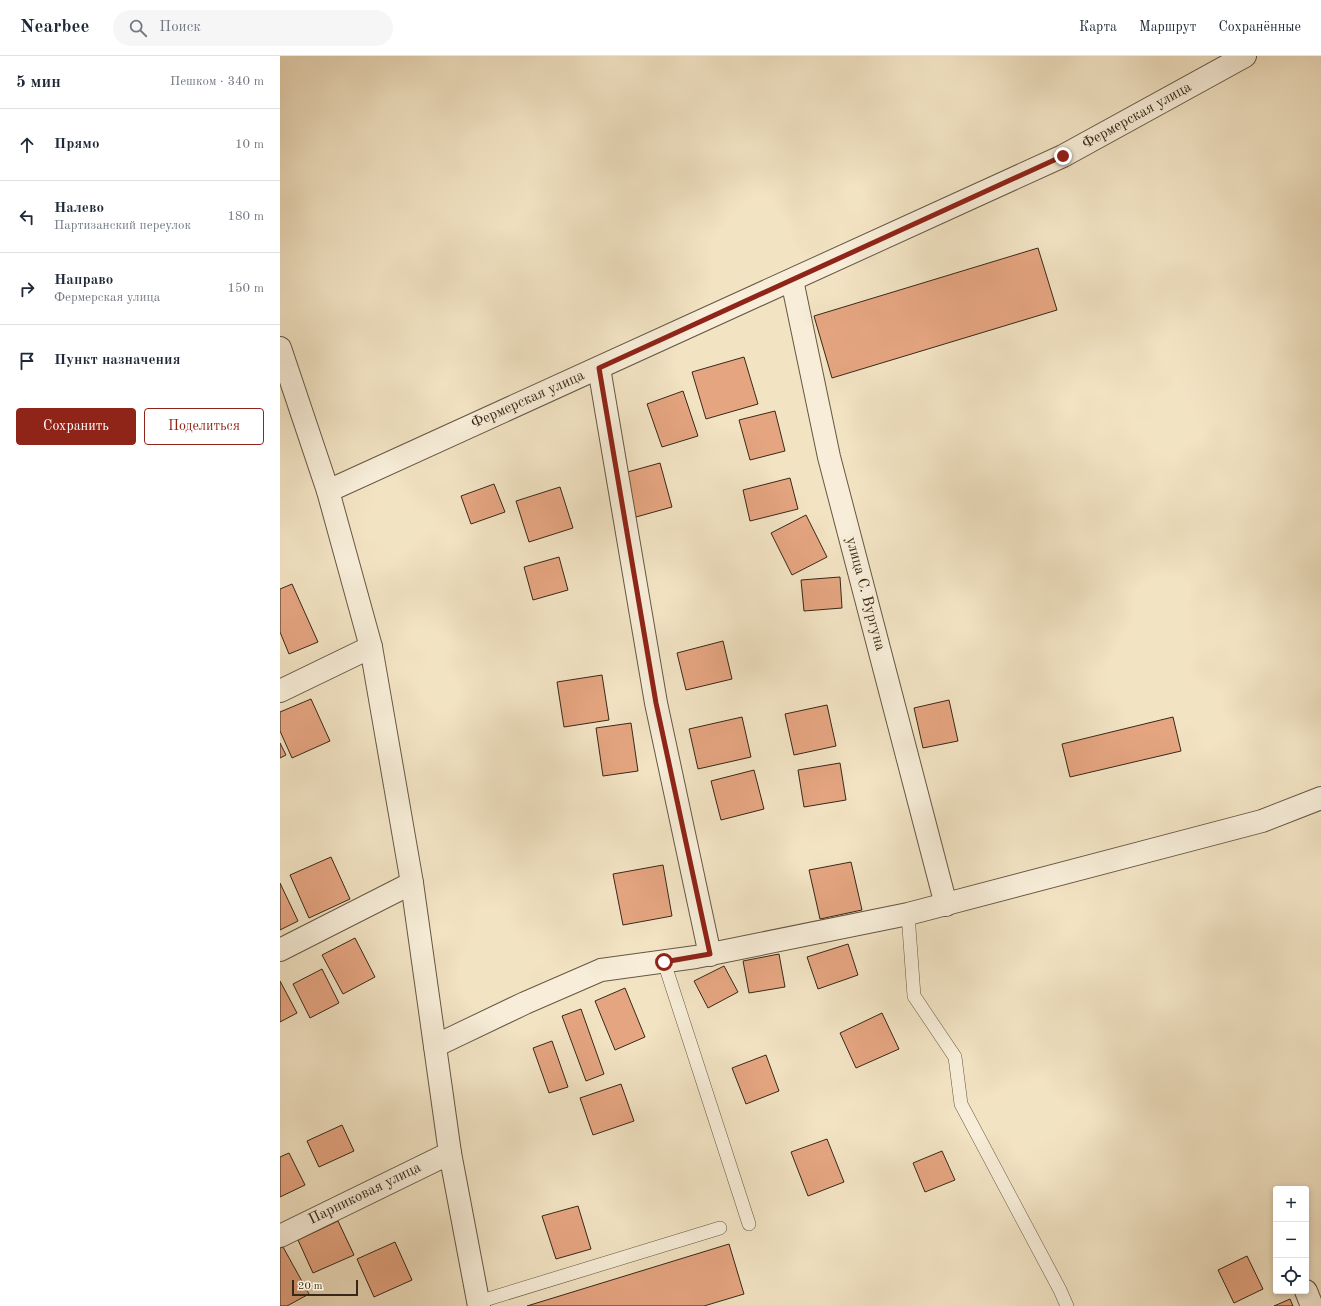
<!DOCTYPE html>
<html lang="ru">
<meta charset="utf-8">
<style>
:root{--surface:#fff;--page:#f6f6f7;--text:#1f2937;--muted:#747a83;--line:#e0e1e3;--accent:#8f2418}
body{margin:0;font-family:"Old Standard TT",serif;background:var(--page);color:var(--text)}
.controls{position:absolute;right:12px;bottom:12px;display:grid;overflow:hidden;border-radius:4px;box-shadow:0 2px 6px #0003}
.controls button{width:36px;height:36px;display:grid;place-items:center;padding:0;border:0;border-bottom:1px solid var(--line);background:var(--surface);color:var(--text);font:20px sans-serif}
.scale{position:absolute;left:12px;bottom:10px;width:66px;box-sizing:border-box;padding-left:4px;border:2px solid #382818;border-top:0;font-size:11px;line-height:14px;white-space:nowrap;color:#382818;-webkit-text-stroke:3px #f7edd8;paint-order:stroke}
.stop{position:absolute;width:12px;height:12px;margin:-9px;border:3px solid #8f2418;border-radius:50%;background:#fff}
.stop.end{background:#8f2418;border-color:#fff;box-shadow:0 1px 4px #0008}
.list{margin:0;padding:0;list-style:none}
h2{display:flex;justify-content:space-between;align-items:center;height:52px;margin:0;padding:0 16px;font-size:17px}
h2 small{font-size:13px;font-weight:400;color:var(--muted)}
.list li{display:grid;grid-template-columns:26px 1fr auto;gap:12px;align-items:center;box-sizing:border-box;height:72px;padding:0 16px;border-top:1px solid var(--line)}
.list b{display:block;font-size:15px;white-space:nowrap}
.list p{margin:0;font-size:13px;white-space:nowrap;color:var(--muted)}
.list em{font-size:13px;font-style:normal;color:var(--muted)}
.actions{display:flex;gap:8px;padding:12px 16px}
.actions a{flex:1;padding:9px 0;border:1px solid var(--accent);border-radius:4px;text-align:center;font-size:14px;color:var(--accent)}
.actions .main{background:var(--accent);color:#fff}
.icon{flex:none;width:22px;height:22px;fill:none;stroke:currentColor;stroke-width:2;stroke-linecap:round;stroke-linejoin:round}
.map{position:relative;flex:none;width:1041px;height:1250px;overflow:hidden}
header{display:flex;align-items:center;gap:24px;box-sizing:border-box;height:56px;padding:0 20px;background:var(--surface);border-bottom:1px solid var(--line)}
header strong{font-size:19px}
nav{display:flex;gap:22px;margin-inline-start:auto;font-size:14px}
.search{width:280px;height:36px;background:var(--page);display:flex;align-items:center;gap:10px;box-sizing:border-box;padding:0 14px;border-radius:22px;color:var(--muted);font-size:15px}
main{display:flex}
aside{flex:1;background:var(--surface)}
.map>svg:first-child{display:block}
</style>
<header>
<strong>Nearbee</strong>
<div class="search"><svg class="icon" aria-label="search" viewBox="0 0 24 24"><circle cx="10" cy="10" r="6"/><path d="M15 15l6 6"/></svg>Поиск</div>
<nav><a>Карта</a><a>Маршрут</a><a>Сохранённые</a></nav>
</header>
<main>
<aside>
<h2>5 мин<small>Пешком · 340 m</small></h2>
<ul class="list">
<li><svg class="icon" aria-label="ahead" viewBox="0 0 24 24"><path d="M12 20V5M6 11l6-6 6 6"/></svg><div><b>Прямо</b></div><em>10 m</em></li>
<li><svg class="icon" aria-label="left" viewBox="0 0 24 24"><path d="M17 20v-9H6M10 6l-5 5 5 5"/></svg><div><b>Налево</b><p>Партизанский переулок</p></div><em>180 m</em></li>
<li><svg class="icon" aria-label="right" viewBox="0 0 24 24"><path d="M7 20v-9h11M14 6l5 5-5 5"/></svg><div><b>Направо</b><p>Фермерская улица</p></div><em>150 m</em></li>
<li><svg class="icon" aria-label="arrive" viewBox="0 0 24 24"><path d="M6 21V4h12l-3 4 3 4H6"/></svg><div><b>Пункт назначения</b></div></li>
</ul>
<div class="actions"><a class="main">Сохранить</a><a>Поделиться</a></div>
</aside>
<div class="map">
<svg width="1041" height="1250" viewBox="0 0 1041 1250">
<rect width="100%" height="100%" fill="#f2e3c3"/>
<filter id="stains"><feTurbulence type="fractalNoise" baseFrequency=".005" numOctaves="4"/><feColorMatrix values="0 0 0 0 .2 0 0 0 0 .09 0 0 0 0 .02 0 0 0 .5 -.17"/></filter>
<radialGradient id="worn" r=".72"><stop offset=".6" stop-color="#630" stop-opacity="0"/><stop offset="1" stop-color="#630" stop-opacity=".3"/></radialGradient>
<!-- building -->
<g fill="#e5a581" stroke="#382818">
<polygon points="758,192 777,254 552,322 534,260"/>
<polygon points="464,301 478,348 426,363 412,316"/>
<polygon points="403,335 418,380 382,391 367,348"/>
<polygon points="495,355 505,395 470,404 459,364"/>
<polygon points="380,407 392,451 356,461 344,417"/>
<polygon points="510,422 518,453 470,465 463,434"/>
<polygon points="214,428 225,456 191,468 181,440"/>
<polygon points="280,431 293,472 249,486 236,445"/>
<polygon points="526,459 547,501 512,519 491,477"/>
<polygon points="279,501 288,534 253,544 244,511"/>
<polygon points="560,521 562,552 524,555 521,524"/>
<polygon points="12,528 38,586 9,598 0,576 0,533"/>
<polygon points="443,585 452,623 406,634 397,597"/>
<polygon points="322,619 329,664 284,671 277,626"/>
<polygon points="31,643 50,685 12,702 0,675 0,656"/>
<polygon points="669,644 678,685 643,692 634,652"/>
<polygon points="547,649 556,690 514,699 505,658"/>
<polygon points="462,661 471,701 418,713 409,673"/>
<polygon points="893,661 901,695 790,721 782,688"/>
<polygon points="351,667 358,715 323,720 316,672"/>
<polygon points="0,687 6,699 0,702"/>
<polygon points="560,707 566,744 524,751 518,714"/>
<polygon points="474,714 484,753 441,764 431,725"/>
<polygon points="51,801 70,843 29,862 10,819"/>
<polygon points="571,806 582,854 540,863 529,814"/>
<polygon points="383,809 392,860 343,869 333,818"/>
<polygon points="0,827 18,865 0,874"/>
<polygon points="75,882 95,921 63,938 42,899"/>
<polygon points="568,888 578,919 538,933 527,901"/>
<polygon points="499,898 505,931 469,937 463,905"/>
<polygon points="444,910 458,936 428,952 414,925"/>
<polygon points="42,913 59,947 30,962 13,928"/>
<polygon points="0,925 17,957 0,966"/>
<polygon points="345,932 365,981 335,994 315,945"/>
<polygon points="301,953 324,1018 306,1025 282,960"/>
<polygon points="602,957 619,993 576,1012 560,977"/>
<polygon points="272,985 288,1031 269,1037 253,992"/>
<polygon points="486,999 499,1035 466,1048 452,1012"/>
<polygon points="341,1028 354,1065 313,1079 300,1042"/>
<polygon points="62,1069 74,1095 39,1111 27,1085"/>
<polygon points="547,1083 564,1126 528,1140 511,1096"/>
<polygon points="662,1095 675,1124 645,1136 633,1107"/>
<polygon points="9,1097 25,1129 0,1141 0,1101"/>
<polygon points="298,1150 311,1193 276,1203 262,1160"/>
<polygon points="58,1165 74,1199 33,1217 18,1184"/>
<polygon points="115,1186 132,1224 94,1241 77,1203"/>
<polygon points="449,1188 464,1238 424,1250 247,1250"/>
<polygon points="3,1191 29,1238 7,1250 0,1250 0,1192"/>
<polygon points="967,1200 983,1233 954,1247 938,1214"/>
<polygon points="1010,1243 1013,1250 994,1250"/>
</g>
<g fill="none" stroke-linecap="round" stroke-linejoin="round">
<defs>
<g id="lane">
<polyline points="628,858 634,940 675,1001 681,1048 780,1234 787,1250"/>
<polyline points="384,906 469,1168"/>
<polyline points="198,1246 440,1172"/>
</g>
<g id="street">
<polyline points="512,224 549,401 666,849"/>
<polyline points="0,292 48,435 91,591 132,827 170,1097 199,1250"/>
<polyline points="319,312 376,647 430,899"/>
<polyline points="48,435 783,100 965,0"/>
<polyline points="0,635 91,591"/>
<polyline points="0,894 132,827"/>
<polyline points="155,990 245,947 321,914 416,901 628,858 982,765 1041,742"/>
<polyline points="0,1180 170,1097"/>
<polyline points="1026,1235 1032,1250"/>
</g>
</defs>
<!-- lane casing -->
<use href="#lane" stroke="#665743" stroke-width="14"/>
<!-- street casing -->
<use href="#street" stroke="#665743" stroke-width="24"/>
<!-- lane -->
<use href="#lane" stroke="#f7edd8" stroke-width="13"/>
<!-- street -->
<use href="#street" stroke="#f7edd8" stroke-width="22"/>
</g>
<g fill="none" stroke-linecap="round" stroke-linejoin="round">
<!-- route -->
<polyline stroke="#8f2418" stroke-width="5" points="384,906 430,898 376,647 319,312 783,100"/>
</g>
<g text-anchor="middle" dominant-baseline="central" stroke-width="3" stroke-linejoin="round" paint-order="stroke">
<!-- street labels -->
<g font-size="15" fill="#382818" stroke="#f7edd8">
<text transform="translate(857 60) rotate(-29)">Фермерская улица</text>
<text transform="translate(248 344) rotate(-24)">Фермерская улица</text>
<text transform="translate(585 538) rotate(75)">улица С. Вургуна</text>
<text transform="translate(85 1138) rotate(-26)">Парниковая улица</text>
</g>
</g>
<rect width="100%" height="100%" filter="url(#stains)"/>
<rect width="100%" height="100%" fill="url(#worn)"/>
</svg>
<div class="controls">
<button>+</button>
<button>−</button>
<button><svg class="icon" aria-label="locate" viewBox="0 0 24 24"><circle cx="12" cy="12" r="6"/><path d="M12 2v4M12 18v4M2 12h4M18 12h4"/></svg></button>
</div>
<div class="scale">20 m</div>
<div class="stop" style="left:384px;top:906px"></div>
<div class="stop end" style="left:783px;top:100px"></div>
</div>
</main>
